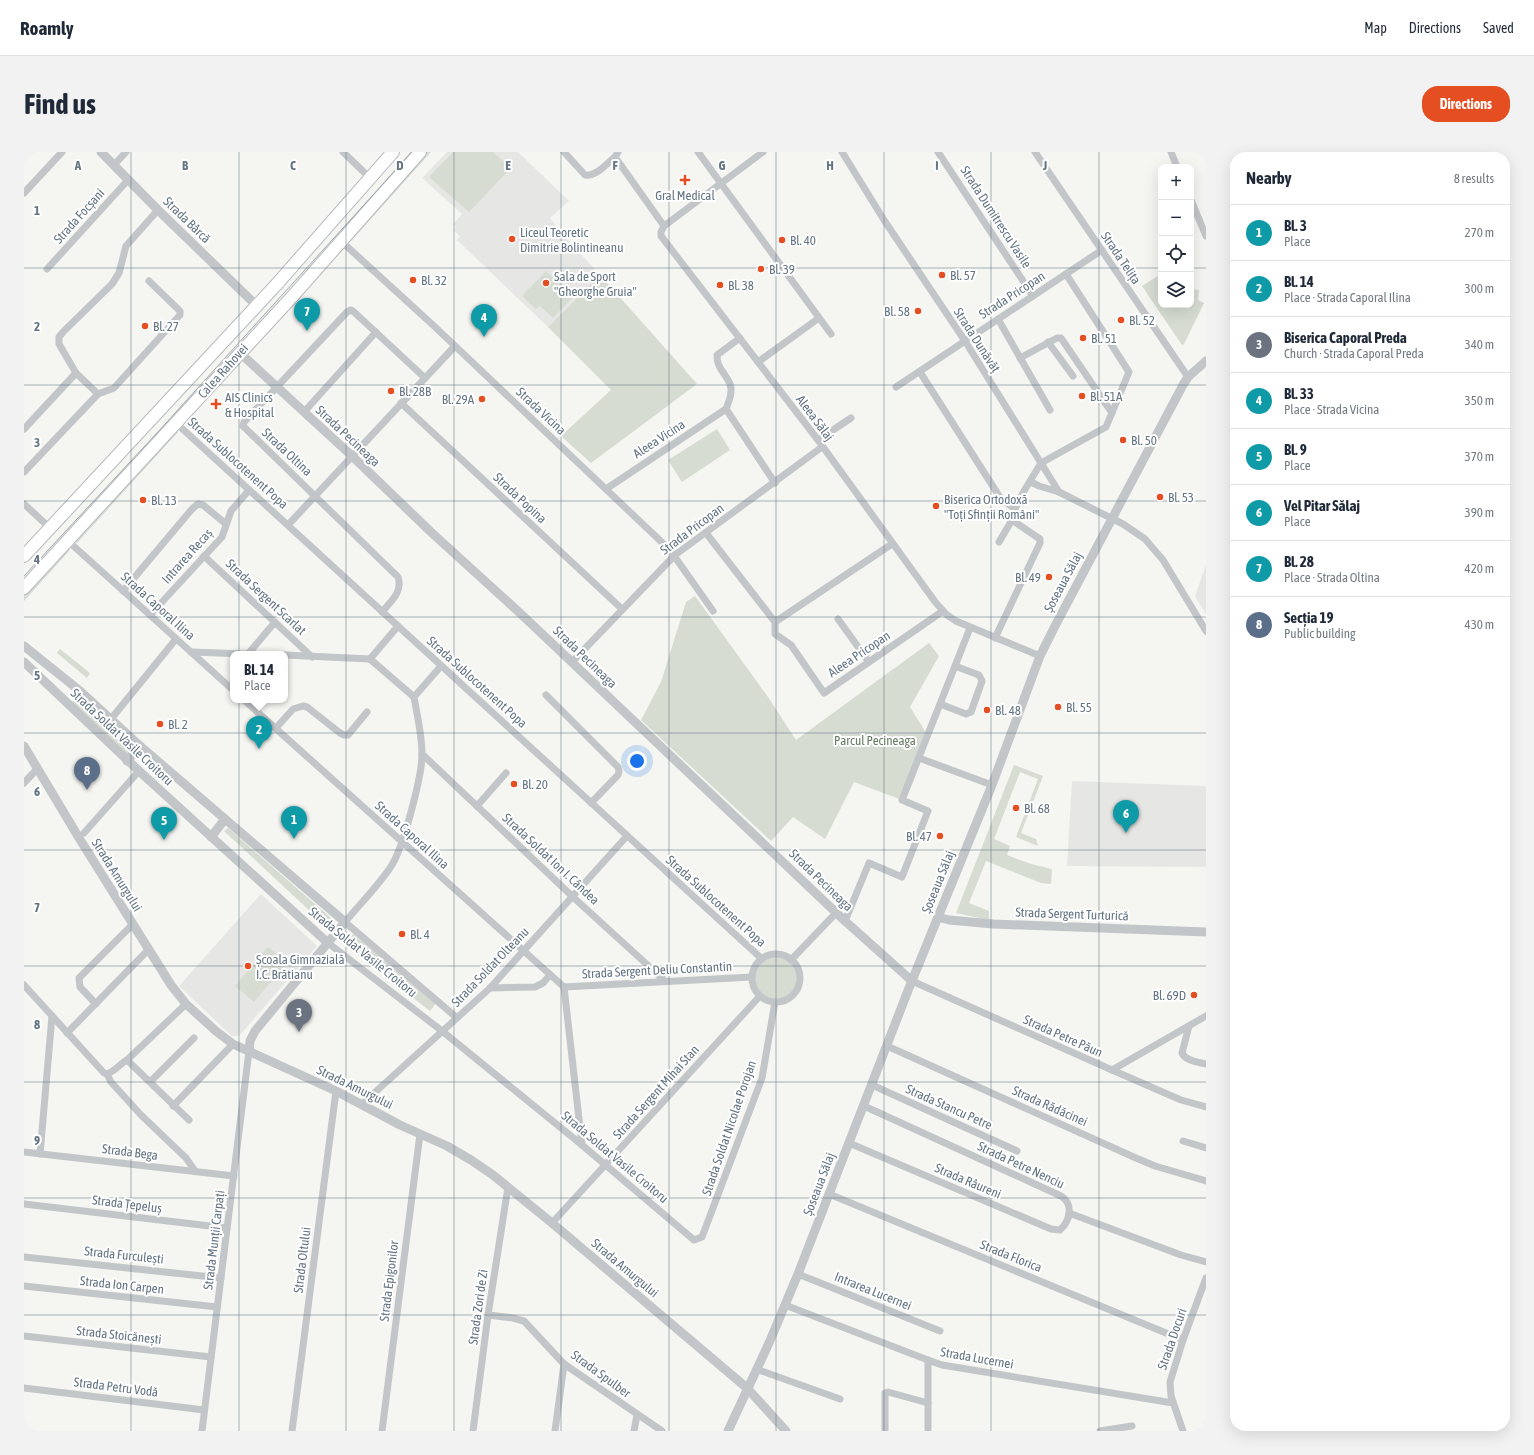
<!DOCTYPE html>
<meta charset="utf-8">
<style>
:root{--surface:#fff;--page:#f2f2f3;--text:#1f2937;--muted:#747a83;--line:#e0e1e3;--accent:#e54e21}
body{margin:0;font-family:"Asap Condensed",sans-serif;background:var(--page);color:var(--text)}
.controls{position:absolute;right:12px;top:12px;display:grid;overflow:hidden;border-radius:8px;box-shadow:0 4px 16px #0002}
.controls button{width:36px;height:36px;display:grid;place-items:center;padding:0;border:0;border-bottom:1px solid var(--line);background:var(--surface);color:var(--text);font:20px sans-serif}
.you{position:absolute;left:613px;top:609px;width:14px;height:14px;margin:-10px;border:3px solid #fff;border-radius:50%;background:#1a73e8;box-shadow:0 0 0 6px #1a73e833}
.badge{display:grid;place-items:center;width:26px;height:26px;border-radius:50%;background:var(--accent);color:#fff;font-size:13px;font-weight:700}
.pin{position:absolute;translate:-50% -33px;filter:drop-shadow(0 1px 2px #0008)}
.pin::after{content:'';position:absolute;top:21px;width:14px;height:12px;background:inherit;clip-path:polygon(0 0,100% 0,50% 100%)}
.popup{position:absolute;left:206px;top:499px;width:58px;height:52px;box-sizing:border-box;display:grid;place-content:center;border-radius:8px;background:var(--surface);filter:drop-shadow(0 1px 3px #0005);font-size:13px;white-space:nowrap;color:var(--muted)}
.popup b{font-size:15px;color:var(--text)}
.popup::after{content:'';position:absolute;left:50%;top:100%;margin-left:-8px;border:8px solid transparent;border-top-color:var(--surface)}
.list{margin:0;padding:0;list-style:none}
h2{display:flex;justify-content:space-between;align-items:center;height:52px;margin:0;padding:0 16px;font-size:17px}
h2 small{font-size:13px;font-weight:400;color:var(--muted)}
.list li{display:grid;grid-template-columns:26px 1fr auto;gap:12px;align-items:center;box-sizing:border-box;height:56px;padding:0 16px;border-top:1px solid var(--line)}
.list b{display:block;font-size:15px;white-space:nowrap}
.list p{margin:0;font-size:13px;white-space:nowrap;color:var(--muted)}
.list em{font-size:13px;font-style:normal;color:var(--muted)}
.icon{flex:none;width:22px;height:22px;fill:none;stroke:currentColor;stroke-width:2;stroke-linecap:round;stroke-linejoin:round}
.map{position:relative;flex:none;width:1182px;height:1279px;overflow:hidden;border-radius:16px}
header{display:flex;align-items:center;gap:24px;box-sizing:border-box;height:56px;padding:0 20px;background:var(--surface);border-bottom:1px solid var(--line)}
header strong{font-size:19px}
nav{display:flex;gap:22px;margin-inline-start:auto;font-size:14px}
.intro{display:flex;align-items:center;justify-content:space-between;box-sizing:border-box;height:96px;padding:0 24px}
h1{margin:0;font-size:28px}
.button{padding:10px 18px;border-radius:16px;background:var(--accent);color:#fff;font-size:14px;font-weight:700}
main{display:flex;gap:24px;padding:0 24px}
aside{flex:1;background:var(--surface);border-radius:16px;box-shadow:0 4px 16px #0002}
.map>svg:first-child{display:block}
</style>
<header>
<strong>Roamly</strong>
<nav><a>Map</a><a>Directions</a><a>Saved</a></nav>
</header>
<div class="intro"><h1>Find us</h1><a class="button">Directions</a></div>
<main>
<div class="map">
<svg width="1182" height="1279" viewBox="0 0 1182 1279">
<rect width="100%" height="100%" fill="#f5f5f1"/>
<!-- built -->
<g fill="#e6e7e5">
<polygon points="423,0 494,0 545,49 526,66 542,86 576,123 524,175 433,88 436,84 429,78 432,75 429,72 438,62 398,26"/>
<polygon points="1182,413 1182,462 1171,444"/>
<polygon points="1048,629 1182,634 1182,715 1043,714"/>
<polygon points="237,742 293,794 215,884 208,884 155,834"/>
</g>
<!-- green -->
<g fill="#d6dcd2">
<polygon points="401,0 407,0 327,89 324,86"/>
<polygon points="429,0 469,0 487,16 445,60 405,25"/>
<polygon points="522,119 549,145 529,166 516,154 512,157 498,144"/>
<polygon points="1137,122 1137,153 1167,153 1167,137 1175,138 1174,148 1180,151 1160,192 1158,193 1118,134"/>
<polygon points="576,123 673,232 567,311 537,284 587,238 524,175"/>
<polygon points="151,277 154,280 53,391 50,388"/>
<polygon points="693,277 706,298 658,330 644,308"/>
<polygon points="43,395 46,398 0,449 0,442"/>
<polygon points="671,444 744,545 772,588 905,491 915,504 886,555 904,584 878,648 830,630 801,687 769,665 747,689 617,568 637,530 662,450"/>
<polygon points="36,497 66,521 63,526 33,501"/>
<polygon points="55,543 113,595 104,604 48,550"/>
<polygon points="990,613 1019,624 997,681 1012,687 1014,694 992,685 1014,627 996,620 970,687 986,694 983,703 1007,712 1028,717 1027,732 1017,731 962,709 945,751 965,759 965,768 932,761"/>
<polygon points="204,676 307,766 301,773 200,679"/>
<polygon points="329,782 412,851 406,859 320,792"/>
<polygon points="244,795 263,811 230,850 211,834"/>
<circle cx="752" cy="826" r="21"/>
</g>
<g fill="none" stroke-linecap="round" stroke-linejoin="round">
<defs>
<g id="primary">
<polyline points="0,404 252,133 369,0"/>
<polyline points="0,436 267,146 396,0"/>
</g>
</defs>
<!-- primary casing -->
<use href="#primary" stroke="#b5b9bd" stroke-width="14"/>
<!-- minor -->
<g stroke="#c2c6c9" stroke-width="7">
<polyline points="319,0 346,26"/>
<path d="M540 0 561 23C572 25 583 11 591 5"/>
<polyline points="594,0 591,5 640,74"/>
<polyline points="674,0 807,182"/>
<polyline points="739,0 640,74 637,80 637,84 794,288 912,451 923,463 932,469 1016,504"/>
<polyline points="818,0 860,68 941,189 1035,340 1099,372 1121,387 1139,408 1182,479"/>
<polyline points="914,0 1009,144"/>
<polyline points="1011,0 1164,225"/>
<polyline points="1147,0 1153,15"/>
<polyline points="90,13 102,0"/>
<polyline points="0,41 38,0"/>
<polyline points="1167,48 1182,84"/>
<polyline points="317,89 410,174 646,398 689,459"/>
<polyline points="23,117 104,28"/>
<polyline points="974,167 1026,258"/>
<polyline points="1024,190 1049,224"/>
<polyline points="996,206 1033,186 1037,186 1088,261"/>
<polyline points="734,210 795,166"/>
<polyline points="896,220 977,347 991,357 1000,339 1017,311 1082,275 1105,220 1042,122"/>
<polyline points="872,235 1078,98"/>
<polyline points="74,242 52,221 35,192 35,185 39,180 88,132 95,121 102,94 134,58"/>
<polyline points="377,251 598,457"/>
<polyline points="702,257 751,331"/>
<polyline points="280,260 352,180"/>
<polyline points="152,271 738,807"/>
<polyline points="0,277 52,221"/>
<polyline points="794,288 827,266"/>
<polyline points="0,320 74,242 90,236 156,163 156,159 125,129"/>
<polyline points="1007,330 1015,334 1035,340"/>
<path d="M582 337 702 257C705 249 709 240 706 232 702 222 692 215 693 203L716 186"/>
<polyline points="0,352 26,376"/>
<polyline points="264,373 431,194"/>
<polyline points="682,381 751,470 751,482 767,493 800,541 919,459"/>
<polyline points="44,389 209,538"/>
<polyline points="975,390 988,368 991,357"/>
<polyline points="180,404 288,505"/>
<polyline points="99,439 168,357 174,352 179,353 202,372"/>
<path d="M358 460C367 449 379 440 374 425L219 274 220 270 323 160 327 158 330 160 401 226"/>
<polyline points="126,463 198,385 207,359 225,338"/>
<polyline points="814,467 845,510"/>
<polyline points="751,470 868,392"/>
<polyline points="971,486 1016,391 1016,387 988,368"/>
<polyline points="167,500 222,502"/>
<polyline points="224,502 251,470"/>
<polyline points="261,503 346,507"/>
<polyline points="346,507 390,545"/>
<polyline points="346,507 374,474"/>
<polyline points="548,510 651,403 798,295"/>
<path d="M417 514 390 545C393 563 398 583 398 602 398 624 379 698 366 716 353 735 336 752 321 770L433 866"/>
<polyline points="522,543 594,615 595,619 594,623 567,651"/>
<polyline points="220,548 540,835"/>
<polyline points="916,552 942,562 947,560 958,529 955,523 931,514"/>
<polyline points="87,567 152,487"/>
<polyline points="252,576 269,557 279,554 283,555 316,581 320,583 324,583 343,560"/>
<polyline points="398,602 549,745 641,829"/>
<polyline points="895,606 968,633"/>
<polyline points="0,631 14,616"/>
<polyline points="453,654 482,621"/>
<polyline points="60,681 115,619"/>
<polyline points="821,769 845,711 878,725 904,659 878,648 946,476"/>
<polyline points="304,791 418,879 558,993 670,1088 678,1085 738,926 751,850"/>
<circle cx="752" cy="826" r="24"/>
<polyline points="767,808 812,761"/>
<polyline points="888,829 1088,918 1157,948 1182,955"/>
<polyline points="0,833 80,921 83,922 87,930 117,963 162,1006 171,1019"/>
<polyline points="540,835 728,825"/>
<polyline points="540,835 558,993"/>
<polyline points="466,836 511,835 519,831 526,823"/>
<polyline points="72,852 56,835 55,826 109,772"/>
<path d="M1165 874 1158 901C1161 909 1174 910 1182 912"/>
<polyline points="43,881 125,797"/>
<polyline points="863,894 1112,1006 1131,1014 1182,1029"/>
<polyline points="103,908 162,852"/>
<polyline points="1088,918 1182,864"/>
<path d="M83 922C91 919 96 912 103 908L165 968"/>
<polyline points="126,930 170,886"/>
<polyline points="848,933 993,999"/>
<polyline points="337,953 466,836 603,684"/>
<polyline points="149,954 209,892"/>
<polyline points="1159,989 1182,996"/>
<path d="M825 991 1027 1077 1036 1078C1046 1069 1050 1052 1037 1044L840 954"/>
<polyline points="0,1000 210,1024"/>
<polyline points="16,1002 28,864"/>
<polyline points="805,1042 1159,1188"/>
<polyline points="0,1052 203,1076"/>
<polyline points="1045,1061 1157,1103 1182,1110"/>
<polyline points="528,1071 736,844"/>
<polyline points="0,1105 197,1126"/>
<polyline points="774,1122 916,1179"/>
<polyline points="0,1134 193,1155"/>
<polyline points="761,1153 904,1208 918,1213 1149,1251"/>
<polyline points="464,1163 489,1166 500,1169 540,1212 638,1279"/>
<polyline points="0,1184 187,1205"/>
<polyline points="904,1208 904,1279"/>
<polyline points="732,1217 816,1247"/>
<polyline points="0,1236 180,1258"/>
<polyline points="178,1279 225,899"/>
<polyline points="268,1279 312,939"/>
<polyline points="358,1279 396,982"/>
<polyline points="449,1279 464,1163 484,1035"/>
<polyline points="531,1279 540,1212"/>
<polyline points="610,1279 613,1263"/>
<polyline points="861,1279 861,1241 864,1240 904,1251"/>
<polyline points="1076,1279 1108,1274"/>
<polyline points="1159,1279 1147,1244 1146,1230 1159,1188 1182,1126"/>
</g>
<!-- tertiary -->
<g stroke="#c2c6c9" stroke-width="9">
<polyline points="77,0 134,58 233,154"/>
<polyline points="216,201 328,304 408,381 497,462 821,769 888,829"/>
<polyline points="0,494 56,539 116,594 321,770 231,879 226,889 225,899"/>
<polyline points="0,510 115,619 304,791"/>
<polyline points="0,594 55,686 147,833 162,852 193,880 209,892 312,939 376,973 423,994 447,1008 469,1023 528,1071 723,1236 762,1279"/>
<polyline points="103,609 116,594"/>
<polyline points="187,685 201,667"/>
<polyline points="914,765 925,768 969,772 1182,780"/>
<polyline points="704,1279 745,1191 774,1122 885,836 968,633 1016,504 1031,474 1159,233 1164,225 1182,209"/>
</g>
<!-- primary -->
<use href="#primary" stroke="#fff" stroke-width="12"/>
<!-- tram -->
<polyline stroke="#a1a7ad" stroke-width="1" points="0,424 132,282 388,0"/>
</g>
<!-- grid -->
<path fill="none" stroke="#647583" stroke-width="1" stroke-opacity="0.55" d="M107 0V1279M215 0V1279M322 0V1279M430 0V1279M537 0V1279M645 0V1279M752 0V1279M860 0V1279M967 0V1279M1075 0V1279M0 116H1137M1167 116H1182M0 233H1182M0 349H1182M0 465H1182M0 581H1182M0 698H1182M0 814H1182M0 930H1182M0 1046H1182M0 1163H1182"/>
<!-- markers -->
<g fill="#e54e21" stroke="#fff" stroke-width="1.5">
<path d="M659 22h4v4h4v4h-4v4h-4v-4h-4v-4h4z"/>
<circle cx="488" cy="87" r="4"/>
<circle cx="758" cy="88" r="4"/>
<circle cx="737" cy="117" r="4"/>
<circle cx="918" cy="123" r="4"/>
<circle cx="389" cy="128" r="4"/>
<circle cx="522" cy="131" r="4"/>
<circle cx="696" cy="133" r="4"/>
<circle cx="894" cy="159" r="4"/>
<circle cx="1097" cy="168" r="4"/>
<circle cx="121" cy="174" r="4"/>
<circle cx="1059" cy="186" r="4"/>
<circle cx="367" cy="239" r="4"/>
<circle cx="1058" cy="244" r="4"/>
<circle cx="458" cy="247" r="4"/>
<path d="M190 246h4v4h4v4h-4v4h-4v-4h-4v-4h4z"/>
<circle cx="1099" cy="288" r="4"/>
<circle cx="1136" cy="345" r="4"/>
<circle cx="119" cy="348" r="4"/>
<circle cx="912" cy="354" r="4"/>
<circle cx="1025" cy="425" r="4"/>
<circle cx="1034" cy="555" r="4"/>
<circle cx="963" cy="558" r="4"/>
<circle cx="136" cy="572" r="4"/>
<circle cx="490" cy="632" r="4"/>
<circle cx="992" cy="656" r="4"/>
<circle cx="916" cy="684" r="4"/>
<circle cx="378" cy="782" r="4"/>
<circle cx="224" cy="814" r="4"/>
<circle cx="1170" cy="843" r="4"/>
</g>
<g text-anchor="middle" dominant-baseline="central" stroke-width="4" stroke-linejoin="round" paint-order="stroke">
<!-- poi labels -->
<g font-size="13" fill="#647583" stroke="#fff" text-anchor="start">
<text x="661" y="43" text-anchor="middle">Gral Medical</text>
<text x="496" y="80">Liceul Teoretic<tspan x="496" dy="15">Dimitrie Bolintineanu</tspan></text>
<text x="766" y="88">Bl. 40</text>
<text x="745" y="117">Bl. 39</text>
<text x="926" y="123">Bl. 57</text>
<text x="530" y="124">Sala de Sport<tspan x="530" dy="15">"Gheorghe Gruia"</tspan></text>
<text x="397" y="128">Bl. 32</text>
<text x="704" y="133">Bl. 38</text>
<text x="886" y="159" text-anchor="end">Bl. 58</text>
<text x="1105" y="168">Bl. 52</text>
<text x="129" y="174">Bl. 27</text>
<text x="1067" y="186">Bl. 51</text>
<text x="375" y="239">Bl. 28B</text>
<text x="1066" y="244">Bl. 51A</text>
<text x="201" y="245">AIS Clinics<tspan x="201" dy="15">&amp; Hospital</tspan></text>
<text x="450" y="247" text-anchor="end">Bl. 29A</text>
<text x="1107" y="288">Bl. 50</text>
<text x="1144" y="345">Bl. 53</text>
<text x="920" y="347">Biserica Ortodoxă<tspan x="920" dy="15">"Toți Sfinții Români"</tspan></text>
<text x="127" y="348">Bl. 13</text>
<text x="1017" y="425" text-anchor="end">Bl. 49</text>
<text x="1042" y="555">Bl. 55</text>
<text x="971" y="558">Bl. 48</text>
<text x="144" y="572">Bl. 2</text>
<text x="498" y="632">Bl. 20</text>
<text x="1000" y="656">Bl. 68</text>
<text x="908" y="684" text-anchor="end">Bl. 47</text>
<text x="386" y="782">Bl. 4</text>
<text x="232" y="807">Școala Gimnazială<tspan x="232" dy="15">I.C. Brătianu</tspan></text>
<text x="1162" y="843" text-anchor="end">Bl. 69D</text>
</g>
<!-- street labels -->
<g font-size="13" fill="#647583" stroke="#fff">
<text transform="translate(55 64) rotate(-48)">Strada Focșani</text>
<text transform="translate(972 65) rotate(57)">Strada Dumitrescu Vasile</text>
<text transform="translate(163 68) rotate(44)">Strada Bârcă</text>
<text transform="translate(1097 106) rotate(56)">Strada Telița</text>
<text transform="translate(988 143) rotate(-33)">Strada Pricopan</text>
<text transform="translate(953 188) rotate(57)">Strada Dunăvăț</text>
<text transform="translate(199 219) rotate(-48)">Calea Rahovei</text>
<text transform="translate(517 259) rotate(43)">Strada Vicina</text>
<text transform="translate(791 266) rotate(53)">Aleea Sălaj</text>
<text transform="translate(324 284) rotate(43)">Strada Pecineaga</text>
<text transform="translate(635 287) rotate(-33)">Aleea Vicina</text>
<text transform="translate(263 300) rotate(43)">Strada Oltina</text>
<text transform="translate(214 311) rotate(42)">Strada Sublocotenent Popa</text>
<text transform="translate(496 346) rotate(43)">Strada Popina</text>
<text transform="translate(668 377) rotate(-37)">Strada Pricopan</text>
<text transform="translate(163 404) rotate(-48)">Intrarea Recaș</text>
<text transform="translate(1039 430) rotate(-62)">Șoseaua Sălaj</text>
<text transform="translate(242 445) rotate(43)">Strada Sergent Scarlat</text>
<text transform="translate(134 454) rotate(42)">Strada Caporal Ilina</text>
<text transform="translate(835 502) rotate(-34)">Aleea Pricopan</text>
<text transform="translate(561 505) rotate(44)">Strada Pecineaga</text>
<text transform="translate(453 530) rotate(42)">Strada Sublocotenent Popa</text>
<text transform="translate(98 585) rotate(43)">Strada Soldat Vasile Croitoru</text>
<text transform="translate(388 683) rotate(42)">Strada Caporal Ilina</text>
<text transform="translate(527 707) rotate(43)">Strada Soldat Ion I. Cândea</text>
<text transform="translate(93 723) rotate(58)">Strada Amurgului</text>
<text transform="translate(797 728) rotate(44)">Strada Pecineaga</text>
<text transform="translate(914 730) rotate(-68)">Șoseaua Sălaj</text>
<text transform="translate(692 749) rotate(42)">Strada Sublocotenent Popa</text>
<text transform="translate(1048 762) rotate(2)">Strada Sergent Turturică</text>
<text transform="translate(339 800) rotate(39)">Strada Soldat Vasile Croitoru</text>
<text transform="translate(466 815) rotate(-46)">Strada Soldat Olteanu</text>
<text transform="translate(633 818) rotate(-3)">Strada Sergent Deliu Constantin</text>
<text transform="translate(1039 884) rotate(24)">Strada Petre Păun</text>
<text transform="translate(331 935) rotate(26)">Strada Amurgului</text>
<text transform="translate(632 940) rotate(-48)">Strada Sergent Mihai Stan</text>
<text transform="translate(1026 954) rotate(24)">Strada Rădăcinei</text>
<text transform="translate(925 955) rotate(24)">Strada Stancu Petre</text>
<text transform="translate(705 976) rotate(-71)">Strada Soldat Nicolae Porojan</text>
<text transform="translate(106 1000) rotate(7)">Strada Bega</text>
<text transform="translate(591 1005) rotate(40)">Strada Soldat Vasile Croitoru</text>
<text transform="translate(997 1013) rotate(25)">Strada Petre Nenciu</text>
<text transform="translate(944 1029) rotate(23)">Strada Râureni</text>
<text transform="translate(795 1032) rotate(-69)">Șoseaua Sălaj</text>
<text transform="translate(103 1052) rotate(7)">Strada Țepeluș</text>
<text transform="translate(190 1088) rotate(-83)">Strada Munții Carpați</text>
<text transform="translate(100 1103) rotate(6)">Strada Furculești</text>
<text transform="translate(987 1104) rotate(22)">Strada Florica</text>
<text transform="translate(278 1108) rotate(-83)">Strada Oltului</text>
<text transform="translate(601 1116) rotate(40)">Strada Amurgului</text>
<text transform="translate(365 1129) rotate(-83)">Strada Epigonilor</text>
<text transform="translate(98 1133) rotate(6)">Strada Ion Carpen</text>
<text transform="translate(849 1139) rotate(22)">Intrarea Lucernei</text>
<text transform="translate(454 1155) rotate(-82)">Strada Zori de Zi</text>
<text transform="translate(95 1183) rotate(6)">Strada Stoicănești</text>
<text transform="translate(1148 1187) rotate(-71)">Strada Docuri</text>
<text transform="translate(953 1206) rotate(10)">Strada Lucernei</text>
<text transform="translate(577 1222) rotate(36)">Strada Spulber</text>
<text transform="translate(92 1235) rotate(7)">Strada Petru Vodă</text>
</g>
<!-- park labels -->
<g font-size="13" fill="#677a63" stroke="#fff">
<text x="851" y="588">Parcul Pecineaga</text>
</g>
</g>
<g font-size="13" text-anchor="middle" font-weight="bold" fill="#647583" stroke="#fff" stroke-width="4" stroke-linejoin="round" paint-order="stroke">
<text x="54" y="18">A</text>
<text x="161" y="18">B</text>
<text x="269" y="18">C</text>
<text x="376" y="18">D</text>
<text x="484" y="18">E</text>
<text x="591" y="18">F</text>
<text x="698" y="18">G</text>
<text x="806" y="18">H</text>
<text x="913" y="18">I</text>
<text x="1021" y="18">J</text>
<text x="13" y="63">1</text>
<text x="13" y="179">2</text>
<text x="13" y="295">3</text>
<text x="13" y="412">4</text>
<text x="13" y="528">5</text>
<text x="13" y="644">6</text>
<text x="13" y="760">7</text>
<text x="13" y="877">8</text>
<text x="13" y="993">9</text>
</g>
</svg>
<div class="controls">
<button>+</button>
<button>−</button>
<button><svg class="icon" aria-label="locate" viewBox="0 0 24 24"><circle cx="12" cy="12" r="6"/><path d="M12 2v4M12 18v4M2 12h4M18 12h4"/></svg></button>
<button><svg class="icon" aria-label="layers" viewBox="0 0 24 24"><path d="M12 4l9 5-9 5-9-5zM3 14l9 5 9-5"/></svg></button>
</div>
<div class="you"></div>
<div class="pin badge" style="left:270px;top:687px;background:#0f9aa8">1</div>
<div class="pin badge" style="left:235px;top:597px;background:#0f9aa8">2</div>
<div class="popup"><b>Bl. 14</b>Place</div>
<div class="pin badge" style="left:275px;top:880px;background:#6b7280">3</div>
<div class="pin badge" style="left:460px;top:185px;background:#0f9aa8">4</div>
<div class="pin badge" style="left:140px;top:688px;background:#0f9aa8">5</div>
<div class="pin badge" style="left:1102px;top:681px;background:#0f9aa8">6</div>
<div class="pin badge" style="left:283px;top:179px;background:#0f9aa8">7</div>
<div class="pin badge" style="left:63px;top:638px;background:#5c6f8a">8</div>
</div>
<aside>
<h2>Nearby<small>8 results</small></h2>
<ul class="list">
<li><span class="badge" style="background:#0f9aa8">1</span><div><b>Bl. 3</b><p>Place</p></div><em>270 m</em></li>
<li><span class="badge" style="background:#0f9aa8">2</span><div><b>Bl. 14</b><p>Place · Strada Caporal Ilina</p></div><em>300 m</em></li>
<li><span class="badge" style="background:#6b7280">3</span><div><b>Biserica Caporal Preda</b><p>Church · Strada Caporal Preda</p></div><em>340 m</em></li>
<li><span class="badge" style="background:#0f9aa8">4</span><div><b>Bl. 33</b><p>Place · Strada Vicina</p></div><em>350 m</em></li>
<li><span class="badge" style="background:#0f9aa8">5</span><div><b>Bl. 9</b><p>Place</p></div><em>370 m</em></li>
<li><span class="badge" style="background:#0f9aa8">6</span><div><b>Vel Pitar Sălaj</b><p>Place</p></div><em>390 m</em></li>
<li><span class="badge" style="background:#0f9aa8">7</span><div><b>Bl. 28</b><p>Place · Strada Oltina</p></div><em>420 m</em></li>
<li><span class="badge" style="background:#5c6f8a">8</span><div><b>Secția 19</b><p>Public building</p></div><em>430 m</em></li>
</ul>
</aside>
</main>
